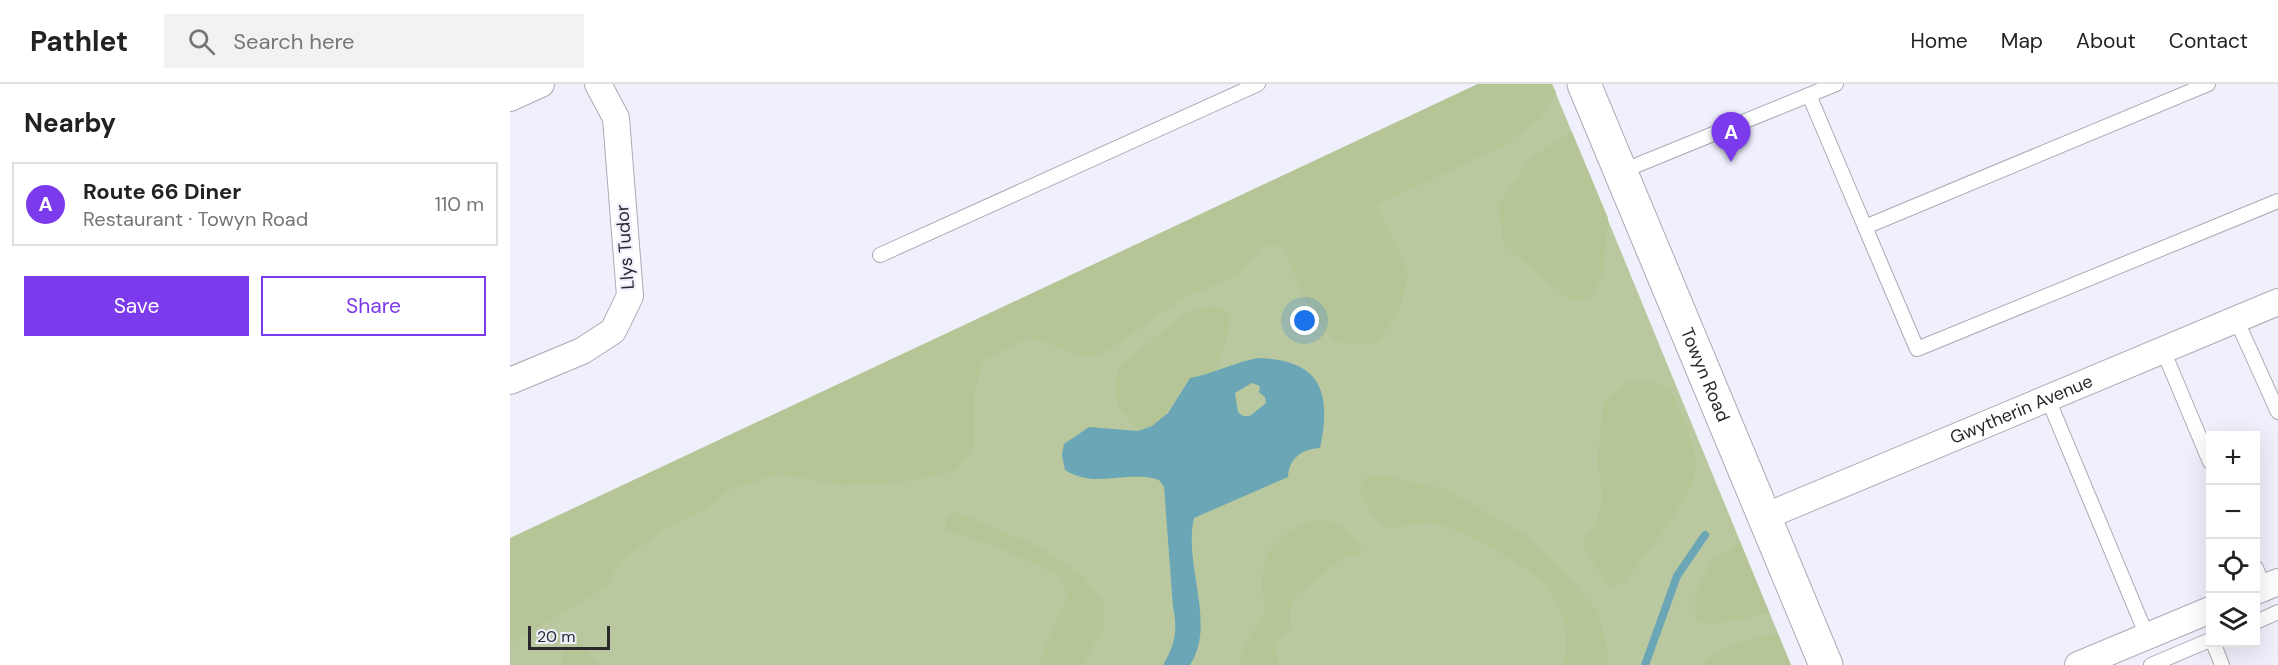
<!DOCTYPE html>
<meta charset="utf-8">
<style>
:root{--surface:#fff;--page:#f2f2f2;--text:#222;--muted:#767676;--line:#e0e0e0;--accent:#7c3aed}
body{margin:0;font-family:"DM Sans",sans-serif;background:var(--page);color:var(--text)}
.controls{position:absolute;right:18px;bottom:18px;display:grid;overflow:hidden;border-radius:0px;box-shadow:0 6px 24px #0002}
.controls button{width:54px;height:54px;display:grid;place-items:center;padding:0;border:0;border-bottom:2px solid var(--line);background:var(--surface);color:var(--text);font:30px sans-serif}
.scale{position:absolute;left:18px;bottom:15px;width:82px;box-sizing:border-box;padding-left:6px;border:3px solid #28282d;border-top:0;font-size:16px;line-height:21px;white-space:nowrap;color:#28282d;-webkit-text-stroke:4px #eff0fc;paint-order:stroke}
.you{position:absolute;left:795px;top:237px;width:21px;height:21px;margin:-15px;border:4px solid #fff;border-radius:50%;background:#1a73e8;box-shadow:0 0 0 9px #1a73e833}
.badge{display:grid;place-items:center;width:39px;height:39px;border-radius:50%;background:var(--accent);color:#fff;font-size:20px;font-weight:700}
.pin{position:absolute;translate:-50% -50px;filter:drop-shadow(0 2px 3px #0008)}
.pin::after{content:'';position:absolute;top:32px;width:21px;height:18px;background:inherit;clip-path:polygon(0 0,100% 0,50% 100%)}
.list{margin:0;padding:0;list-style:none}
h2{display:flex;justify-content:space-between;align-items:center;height:78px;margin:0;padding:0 24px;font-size:26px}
h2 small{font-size:20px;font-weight:400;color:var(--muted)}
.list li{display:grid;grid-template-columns:39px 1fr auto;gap:18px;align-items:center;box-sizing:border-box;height:84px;margin:0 12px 12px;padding:0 12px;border:2px solid var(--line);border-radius:0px}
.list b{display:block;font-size:22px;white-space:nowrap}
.list p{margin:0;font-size:20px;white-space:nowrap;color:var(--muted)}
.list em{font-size:20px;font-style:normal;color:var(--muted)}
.actions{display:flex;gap:12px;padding:18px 24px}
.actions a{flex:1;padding:14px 0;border:2px solid var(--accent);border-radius:0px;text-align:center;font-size:21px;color:var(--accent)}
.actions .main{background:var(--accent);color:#fff}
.icon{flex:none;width:33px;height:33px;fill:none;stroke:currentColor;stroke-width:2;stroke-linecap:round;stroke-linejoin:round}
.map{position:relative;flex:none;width:1768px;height:581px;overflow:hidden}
header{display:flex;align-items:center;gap:36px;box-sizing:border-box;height:84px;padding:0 30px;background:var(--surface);border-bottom:2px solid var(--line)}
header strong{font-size:28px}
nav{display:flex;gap:33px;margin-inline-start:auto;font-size:21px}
.search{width:420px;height:54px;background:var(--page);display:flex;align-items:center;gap:15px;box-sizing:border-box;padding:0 21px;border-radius:0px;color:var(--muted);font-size:22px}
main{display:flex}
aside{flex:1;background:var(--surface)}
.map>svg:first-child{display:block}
</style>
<header>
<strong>Pathlet</strong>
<div class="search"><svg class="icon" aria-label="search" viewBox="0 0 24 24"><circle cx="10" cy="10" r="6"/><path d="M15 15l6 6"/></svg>Search here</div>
<nav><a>Home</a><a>Map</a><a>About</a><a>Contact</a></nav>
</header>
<main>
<aside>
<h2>Nearby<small></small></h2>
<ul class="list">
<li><span class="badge">A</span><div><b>Route 66 Diner</b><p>Restaurant · Towyn Road</p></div><em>110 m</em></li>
</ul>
<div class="actions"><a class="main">Save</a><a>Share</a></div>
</aside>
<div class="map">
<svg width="1768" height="581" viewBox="0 0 1768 581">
<rect width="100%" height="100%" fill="#eff0fc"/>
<!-- green -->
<polygon fill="#b9c89e" points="968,0 1042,0 1281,581 0,581 0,455"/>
<!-- forest -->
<g fill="#b5c596">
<path d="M968 0H1042L1046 8 1030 34 997 60 866 121 899 189 888 229 867 259C855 259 839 262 829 258 804 247 783 186 773 161L751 163 729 190 671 215 600 265 579 274 519 253 471 278 464 313V361L446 387 392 398 333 401 268 390 219 406 196 425 156 444 110 478 97 502 0 560V454Z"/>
<polygon points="1062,48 1098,134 1093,189 1080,214 1060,216 994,161 988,121 1021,74"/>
<path d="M695 223H710L720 231 716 259 703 290 680 294C660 316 661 337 628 347L608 323 605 300 610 282 673 231Z"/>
<path d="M1139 297 1160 305C1170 329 1186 357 1186 383 1186 409 1130 476 1114 499L1099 503 1073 461 1075 453 1087 440 1093 411 1087 378 1094 318 1115 299Z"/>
<path d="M875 392 937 406 1013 450 1049 483 1088 528 1098 566 1097 581H1053C1063 556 1053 526 1038 503 1027 486 943 440 923 439 908 438 891 443 877 445L862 430 849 408 857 393Z"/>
<polygon points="446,428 529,463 573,492 594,520 593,546 572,581 528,581 558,511 550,492 491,464 436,446 435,435"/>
<polygon points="818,436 834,445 851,462 851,471 834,473 784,513 779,529 781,542 765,561 768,581 728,581 737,558 755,530 752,493 758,468 778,449 800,437"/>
<polygon points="1230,458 1259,529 1201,541 1185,536 1185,511 1202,477"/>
<polygon points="65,550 88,581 52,581 56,555"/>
<path d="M1268 550 1281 581H1191C1212 560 1241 555 1268 550Z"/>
</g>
<!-- water -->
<path fill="#6aa6b6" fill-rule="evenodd" d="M748 274C811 276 822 308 810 364 792 365 779 374 778 393L684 434C673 481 707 540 680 581H653C665 561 668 546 663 523L654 403 649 396C615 385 588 406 555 386L552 371 554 360 579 343 628 347 642 342 658 329 680 294C706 289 722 279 748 274ZM742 299 750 302 749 308 755 313 756 319 740 332H733L728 328 725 309Z"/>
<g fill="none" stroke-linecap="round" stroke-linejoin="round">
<!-- stream -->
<polyline stroke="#6aa6b6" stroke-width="8" points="1135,581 1167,492 1195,451"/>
<defs>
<g id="lane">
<polyline points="1698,0 1355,143 1407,265 1768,117"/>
<polyline points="1299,11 1355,143"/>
<polyline points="1110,88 1326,0"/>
<polyline points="370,171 748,0"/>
<polyline points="1726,235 1768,328"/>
<polyline points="1653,266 1700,378"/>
<polyline points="1538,315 1637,552"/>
<polyline points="1746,484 1754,503"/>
<polyline points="1746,538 1768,528"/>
<polyline points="1703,558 1712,581"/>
<polyline points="1641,581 1700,556"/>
</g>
<g id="street">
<polyline points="0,14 31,0"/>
<polyline points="0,297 72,267 103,247 120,212 106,34 88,0"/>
<path id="s1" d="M1254 433 1768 218"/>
<polyline points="1746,507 1768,498"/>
<polyline points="1568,581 1700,526"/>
</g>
<g id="primary">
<path id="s2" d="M1074 0 1316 581"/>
</g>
</defs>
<!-- lane casing -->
<use href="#lane" stroke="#aaaab5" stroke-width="16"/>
<!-- street casing -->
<use href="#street" stroke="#aaaab5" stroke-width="28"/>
<!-- primary casing -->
<use href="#primary" stroke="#aaaab5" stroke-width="35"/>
<!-- lane -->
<use href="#lane" stroke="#fff" stroke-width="14"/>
<!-- street -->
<use href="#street" stroke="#fff" stroke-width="26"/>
<!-- primary -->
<use href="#primary" stroke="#fff" stroke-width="33"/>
</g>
<g text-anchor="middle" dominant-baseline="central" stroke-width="4.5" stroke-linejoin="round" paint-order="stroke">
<!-- street labels -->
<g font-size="18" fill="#28282d" stroke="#eff0fc">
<text transform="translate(115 163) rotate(-94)">Llys Tudor</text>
<text stroke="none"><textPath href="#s2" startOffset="315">Towyn Road</textPath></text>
<text stroke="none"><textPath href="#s1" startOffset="279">Gwytherin Avenue</textPath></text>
</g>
</g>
</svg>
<div class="controls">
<button>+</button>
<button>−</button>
<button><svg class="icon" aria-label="locate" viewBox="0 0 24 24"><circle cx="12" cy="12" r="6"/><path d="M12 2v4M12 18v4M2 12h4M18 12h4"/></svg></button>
<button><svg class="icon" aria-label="layers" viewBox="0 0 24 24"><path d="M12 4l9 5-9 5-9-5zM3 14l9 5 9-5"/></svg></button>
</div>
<div class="scale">20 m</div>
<div class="you"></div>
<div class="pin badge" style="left:1221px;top:78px">A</div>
</div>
</main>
